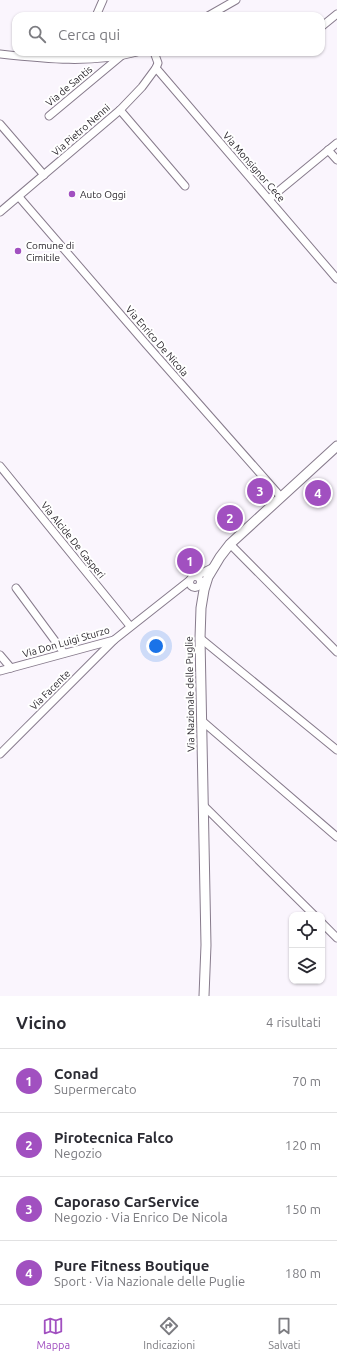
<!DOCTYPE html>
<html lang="it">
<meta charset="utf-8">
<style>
:root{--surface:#fff;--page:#f7f7f7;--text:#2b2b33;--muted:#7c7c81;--line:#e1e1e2;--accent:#a150c0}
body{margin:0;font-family:Ubuntu,sans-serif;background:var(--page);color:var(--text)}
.controls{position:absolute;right:12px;bottom:12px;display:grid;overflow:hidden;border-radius:8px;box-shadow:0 1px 3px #0004}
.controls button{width:36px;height:36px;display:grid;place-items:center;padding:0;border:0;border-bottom:1px solid var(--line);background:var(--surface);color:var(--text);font:20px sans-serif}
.you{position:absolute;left:156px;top:646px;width:14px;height:14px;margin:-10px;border:3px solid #fff;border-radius:50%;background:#1a73e8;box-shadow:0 0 0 6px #1a73e833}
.badge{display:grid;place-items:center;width:26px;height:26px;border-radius:50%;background:var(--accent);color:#fff;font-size:13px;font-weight:700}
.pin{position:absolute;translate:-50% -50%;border:2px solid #fff;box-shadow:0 1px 4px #0006}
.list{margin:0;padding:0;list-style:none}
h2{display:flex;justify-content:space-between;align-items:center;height:52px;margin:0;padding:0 16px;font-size:17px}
h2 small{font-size:13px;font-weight:400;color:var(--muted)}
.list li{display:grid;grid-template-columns:26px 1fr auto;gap:12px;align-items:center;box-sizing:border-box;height:64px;padding:0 16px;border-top:1px solid var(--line)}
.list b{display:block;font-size:15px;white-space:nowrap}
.list p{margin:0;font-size:13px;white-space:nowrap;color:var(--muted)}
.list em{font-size:13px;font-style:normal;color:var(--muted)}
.icon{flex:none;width:22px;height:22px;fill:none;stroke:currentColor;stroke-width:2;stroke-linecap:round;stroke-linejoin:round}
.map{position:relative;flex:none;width:337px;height:996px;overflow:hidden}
.search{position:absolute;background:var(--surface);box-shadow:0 1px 3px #0004;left:12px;right:12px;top:12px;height:44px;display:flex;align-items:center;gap:10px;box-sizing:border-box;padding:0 14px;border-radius:12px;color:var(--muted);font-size:15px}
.sheet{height:308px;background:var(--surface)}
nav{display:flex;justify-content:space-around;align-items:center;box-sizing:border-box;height:56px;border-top:1px solid var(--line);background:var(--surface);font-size:11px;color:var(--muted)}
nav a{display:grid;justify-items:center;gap:2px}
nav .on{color:var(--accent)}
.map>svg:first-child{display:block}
</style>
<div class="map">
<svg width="337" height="996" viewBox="0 0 337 996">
<rect width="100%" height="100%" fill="#faf5fd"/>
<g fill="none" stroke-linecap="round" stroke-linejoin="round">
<defs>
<g id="minor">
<polyline points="96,16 103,0"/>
<polyline points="208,16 236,0"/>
<polyline points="321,27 337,14"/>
<path d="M0 54C46 59 92 64 137 52"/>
<polyline points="156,68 337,279"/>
<polyline points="120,110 185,186"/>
<polyline points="49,116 121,56"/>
<polyline points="0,124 44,175"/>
<polyline points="328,150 337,160"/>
<polyline points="19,197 146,344 281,497"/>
<polyline points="269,199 337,143"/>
<polyline points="0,212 120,110 142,87 156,68 158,63 154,52"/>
<polyline points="0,466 130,626"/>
<polyline points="230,544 337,652"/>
<polyline points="196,576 214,567"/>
<circle cx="195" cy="582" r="5.5"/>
<polyline points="16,588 64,653"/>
<polyline points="200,638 337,750"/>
<polyline points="0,655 11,668"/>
<polyline points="0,671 114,640 190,580"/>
<polyline points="201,720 337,837"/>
<polyline points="0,754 114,640"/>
<polyline points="204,806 314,915"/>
<polyline points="322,923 337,938"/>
</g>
<polyline id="secondary" points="204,996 206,945 200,638 201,608 204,590 208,577 220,557 230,544 337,446"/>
</defs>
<!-- minor casing -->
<use href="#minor" stroke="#877b8c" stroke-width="9"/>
<!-- secondary casing -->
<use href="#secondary" stroke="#877b8c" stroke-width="11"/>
<!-- minor -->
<use href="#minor" stroke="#fff" stroke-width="7"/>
<!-- secondary -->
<use href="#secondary" stroke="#fff" stroke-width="9"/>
</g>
<!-- markers -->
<g fill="#a150c0" stroke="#fff" stroke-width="1.5">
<circle cx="72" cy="194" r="4"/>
<circle cx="18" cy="251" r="4"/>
</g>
<g text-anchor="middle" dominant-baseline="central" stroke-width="4" stroke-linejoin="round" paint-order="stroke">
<!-- street labels -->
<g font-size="10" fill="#221e24" stroke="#fff">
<text transform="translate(69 86) rotate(-40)">Via de Santis</text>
<text transform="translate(81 130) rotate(-41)">Via Pietro Nenni</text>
<text transform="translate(254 167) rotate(49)">Via Monsignor Cece</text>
<text transform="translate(157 341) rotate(49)">Via Enrico De Nicola</text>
<text transform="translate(73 540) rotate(51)">Via Alcide De Gasperi</text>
<text transform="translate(66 642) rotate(-16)">Via Don Luigi Sturzo</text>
<text transform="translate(50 690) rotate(-45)">Via Facente</text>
<text transform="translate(190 694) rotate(-91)">Via Nazionale delle Puglie</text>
</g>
<!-- poi labels -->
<g font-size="10" fill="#221e24" stroke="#fff" text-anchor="start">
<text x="80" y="194">Auto Oggi</text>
<text x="26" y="245">Comune di<tspan x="26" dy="12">Cimitile</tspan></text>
</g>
</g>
</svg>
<div class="controls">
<button><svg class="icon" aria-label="locate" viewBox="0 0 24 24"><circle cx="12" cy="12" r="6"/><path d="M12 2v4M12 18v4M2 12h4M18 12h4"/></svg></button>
<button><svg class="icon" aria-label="layers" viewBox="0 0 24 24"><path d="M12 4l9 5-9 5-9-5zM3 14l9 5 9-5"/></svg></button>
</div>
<div class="you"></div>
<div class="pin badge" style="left:190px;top:561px">1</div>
<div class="pin badge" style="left:230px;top:518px">2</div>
<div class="pin badge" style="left:260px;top:491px">3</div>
<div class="pin badge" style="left:318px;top:493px">4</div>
<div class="search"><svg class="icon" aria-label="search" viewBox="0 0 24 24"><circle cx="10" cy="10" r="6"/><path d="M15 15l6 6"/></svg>Cerca qui</div>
</div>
<section class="sheet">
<h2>Vicino<small>4 risultati</small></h2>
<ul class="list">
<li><span class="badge">1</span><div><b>Conad</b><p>Supermercato</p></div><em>70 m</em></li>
<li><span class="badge">2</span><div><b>Pirotecnica Falco</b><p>Negozio</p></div><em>120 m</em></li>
<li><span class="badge">3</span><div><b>Caporaso CarService</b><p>Negozio · Via Enrico De Nicola</p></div><em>150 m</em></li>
<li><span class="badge">4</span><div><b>Pure Fitness Boutique</b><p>Sport · Via Nazionale delle Puglie</p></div><em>180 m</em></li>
</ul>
</section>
<nav>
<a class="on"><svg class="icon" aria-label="map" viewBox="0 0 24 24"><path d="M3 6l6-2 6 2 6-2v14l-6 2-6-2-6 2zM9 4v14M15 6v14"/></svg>Mappa</a>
<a><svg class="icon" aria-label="directions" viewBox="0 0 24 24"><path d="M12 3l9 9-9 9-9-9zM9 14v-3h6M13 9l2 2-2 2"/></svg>Indicazioni</a>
<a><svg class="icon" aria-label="saved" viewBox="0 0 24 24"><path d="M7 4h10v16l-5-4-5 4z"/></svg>Salvati</a>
</nav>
